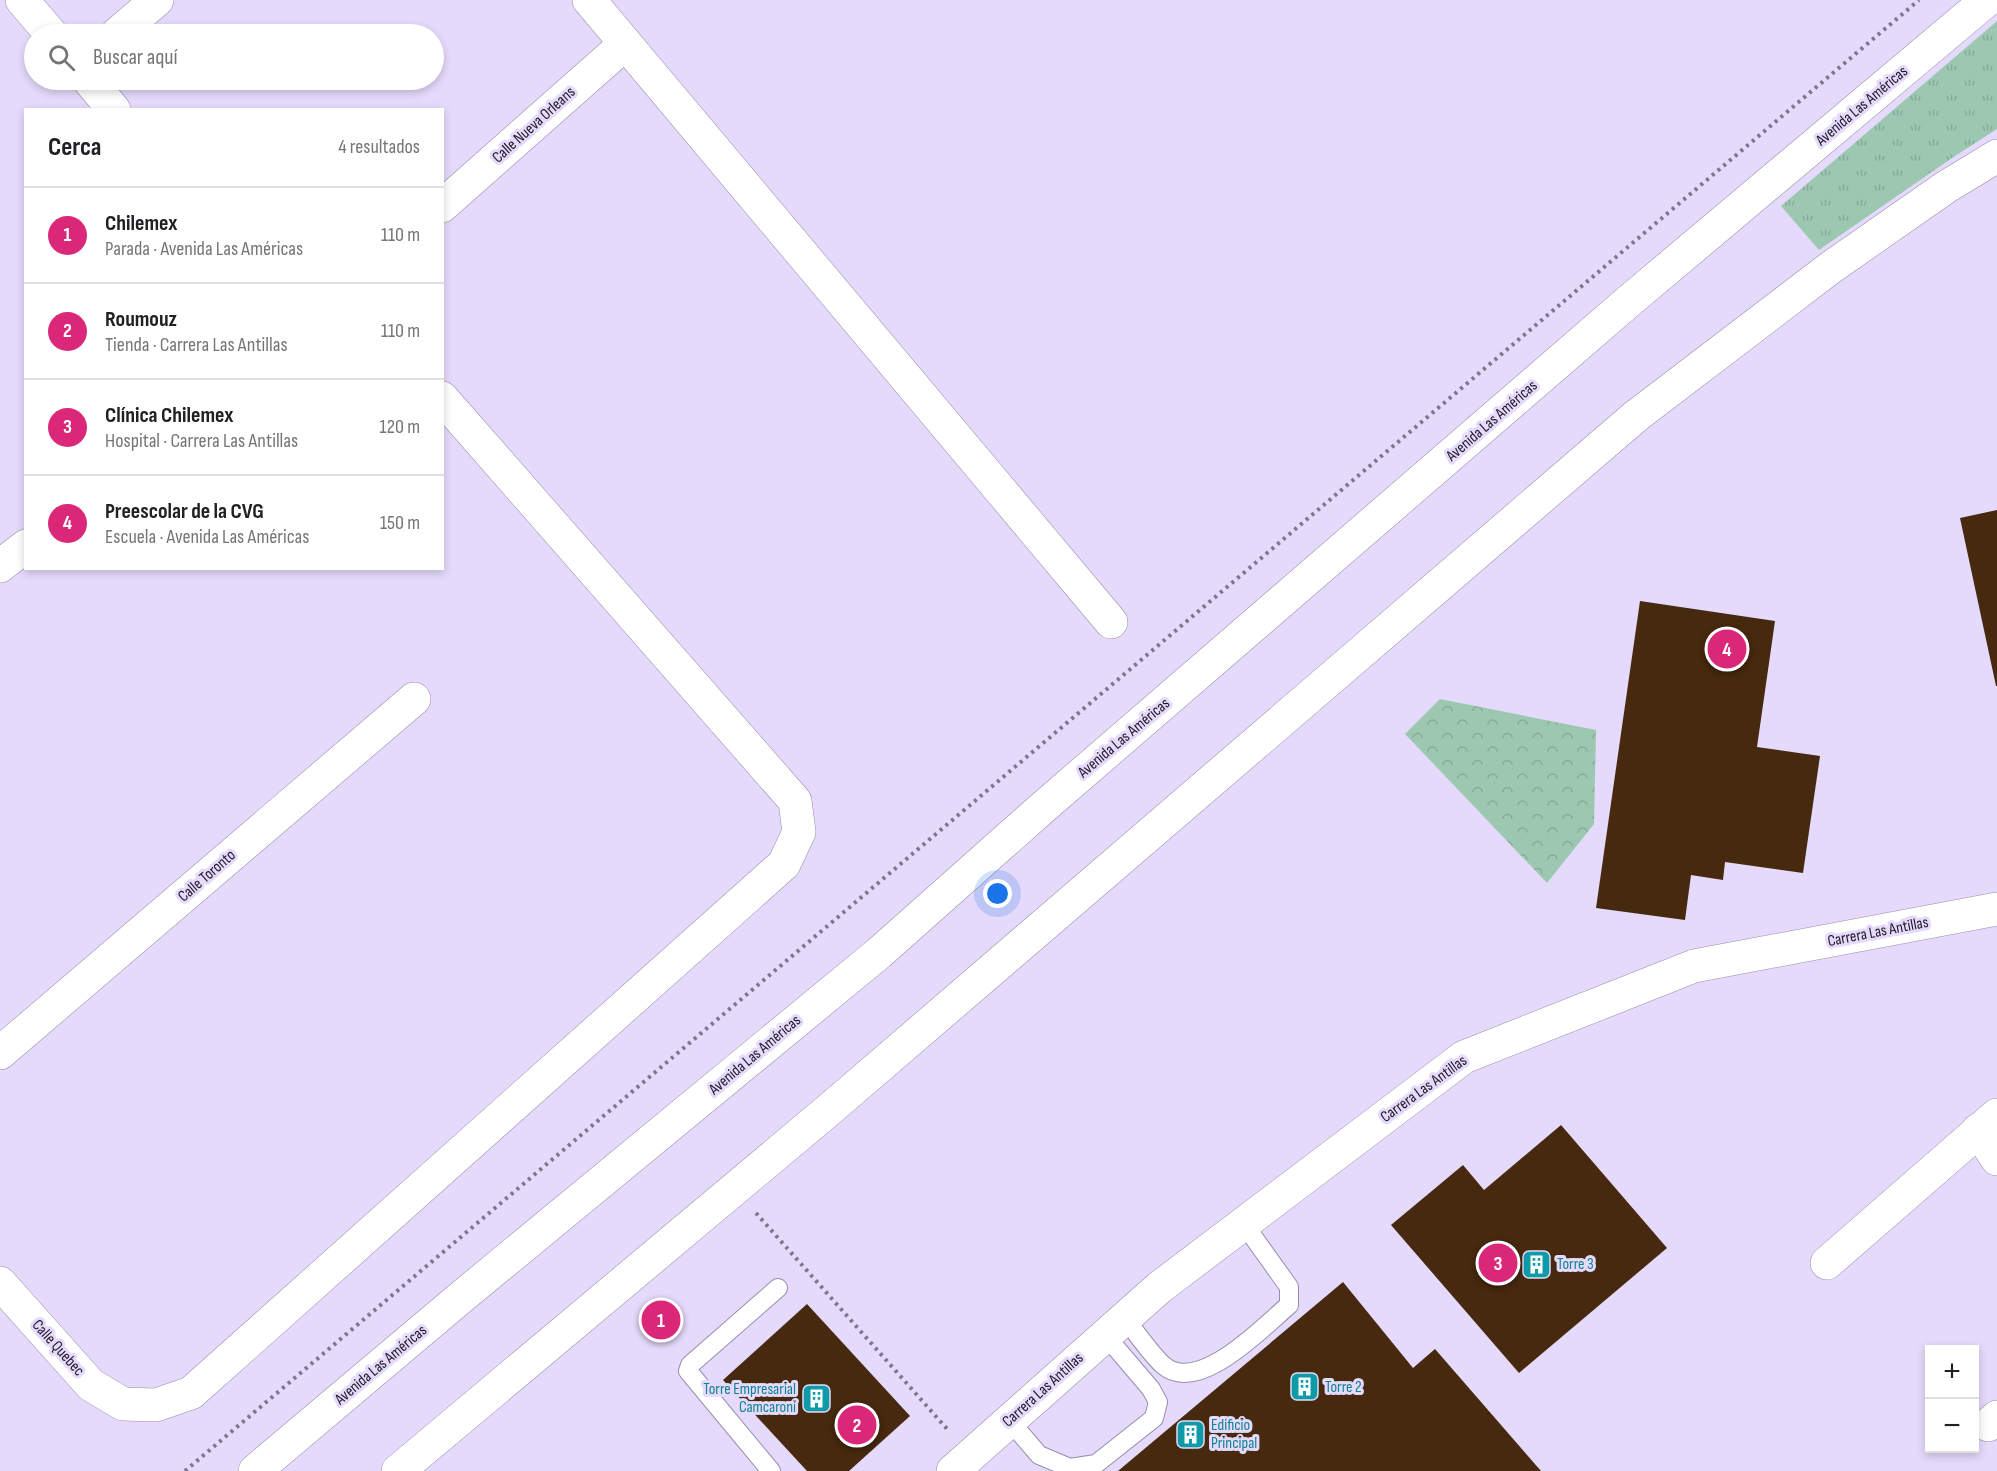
<!DOCTYPE html>
<html lang="es">
<meta charset="utf-8">
<style>
:root{--surface:#fff;--page:#f6f6f6;--text:#202124;--muted:#757577;--line:#e0e0e0;--accent:#db2777}
body{margin:0;font-family:"Sofia Sans Condensed",sans-serif;background:var(--page);color:var(--text)}
.controls{position:absolute;right:18px;bottom:18px;display:grid;overflow:hidden;border-radius:0px;box-shadow:0 3px 9px #0003}
.controls button{width:54px;height:54px;display:grid;place-items:center;padding:0;border:0;border-bottom:2px solid var(--line);background:var(--surface);color:var(--text);font:30px sans-serif}
.you{position:absolute;left:998px;top:894px;width:21px;height:21px;margin:-15px;border:4px solid #fff;border-radius:50%;background:#1a73e8;box-shadow:0 0 0 9px #1a73e833}
.badge{display:grid;place-items:center;width:39px;height:39px;border-radius:50%;background:var(--accent);color:#fff;font-size:20px;font-weight:700}
.pin{position:absolute;translate:-50% -50%;border:3px solid #fff;box-shadow:0 2px 6px #0006}
.list{margin:0;padding:0;list-style:none}
h2{display:flex;justify-content:space-between;align-items:center;height:78px;margin:0;padding:0 24px;font-size:26px}
h2 small{font-size:20px;font-weight:400;color:var(--muted)}
.list li{display:grid;grid-template-columns:39px 1fr auto;gap:18px;align-items:center;box-sizing:border-box;height:96px;padding:0 24px;border-top:2px solid var(--line)}
.list b{display:block;font-size:22px;white-space:nowrap}
.list p{margin:0;font-size:20px;white-space:nowrap;color:var(--muted)}
.list em{font-size:20px;font-style:normal;color:var(--muted)}
.icon{flex:none;width:33px;height:33px;fill:none;stroke:currentColor;stroke-width:2;stroke-linecap:round;stroke-linejoin:round}
.map{position:relative;flex:none;width:1997px;height:1471px;overflow:hidden}
.search{position:absolute;background:var(--surface);box-shadow:0 3px 9px #0003;left:24px;top:24px;width:420px;height:66px;display:flex;align-items:center;gap:15px;box-sizing:border-box;padding:0 21px;border-radius:33px;color:var(--muted);font-size:22px}
.panel{position:absolute;background:var(--surface);box-shadow:0 3px 9px #0003;left:24px;top:108px;width:420px;height:462px;border-radius:0px}
.map>svg:first-child{display:block}
</style>
<div class="map">
<svg width="1997" height="1471" viewBox="0 0 1997 1471">
<defs>
<pattern id="grass-tufts" width="24" height="20" patternUnits="userSpaceOnUse" patternTransform="scale(1.5)"><rect width="24" height="20" fill="#9cc8b2"/><path d="M3 7l-1-3M5 7V3M7 7l1-3M15 17l-1-3M17 17v-4M19 17l1-3" fill="none" stroke="#86ab99"/></pattern>
<pattern id="park-crowns" width="20" height="18" patternUnits="userSpaceOnUse" patternTransform="scale(1.5)"><rect width="20" height="18" fill="#9cc8b2"/><path d="M2 6a3 3 0 1 1 6 0M12 15a3 3 0 1 1 6 0" fill="none" stroke="#86ab99"/></pattern>
</defs>
<rect width="100%" height="100%" fill="#e5dafb"/>
<!-- grass -->
<polygon fill="url(#grass-tufts)" points="1997,21 1997,129 1952,158 1819,250 1781,206"/>
<!-- park -->
<polygon fill="url(#park-crowns)" points="1440,699 1596,730 1594,824 1547,883 1405,734"/>
<!-- building -->
<g fill="#46290e">
<polygon points="1997,510 1997,686 1996,686 1960,518"/>
<polygon points="1640,601 1775,621 1757,747 1820,756 1803,873 1725,862 1723,880 1691,875 1685,920 1596,908"/>
<polygon points="1561,1125 1667,1248 1519,1373 1391,1225 1463,1165 1484,1190"/>
<polygon points="1343,1282 1413,1368 1435,1349 1541,1471 1118,1471"/>
<polygon points="807,1304 910,1416 849,1471 807,1471 723,1380"/>
</g>
<g fill="none" stroke-linecap="round" stroke-linejoin="round">
<defs>
<g id="lane">
<path d="M1125 1319C1137 1333 1149 1352 1163 1365 1198 1396 1263 1327 1289 1305V1287L1244 1224"/>
<polyline points="1009,1420 1039,1455 1070,1468 1096,1464 1154,1418 1158,1402 1151,1389 1105,1335"/>
<polyline points="771,1471 688,1371 690,1365 778,1288"/>
</g>
<g id="street">
<polyline points="22,0 51,34"/>
<polyline points="589,0 1111,622"/>
<polyline points="117,34 157,0"/>
<polyline points="89,80 114,110"/>
<polyline points="442,206 625,44"/>
<polyline points="0,566 26,546"/>
<polyline points="0,1053 414,699"/>
<polyline points="1978,1130 1997,1159"/>
<polyline points="1827,1263 1997,1115"/>
<polyline points="0,1283 91,1385 123,1404 156,1405 191,1393 784,864 799,832 795,801 442,398"/>
<polyline points="1988,1425 1997,1417"/>
<polyline points="953,1471 1160,1287 1464,1057 1694,966 1997,909"/>
</g>
<g id="secondary">
<polyline points="255,1471 459,1299 879,953 1040,810 1629,301 1987,0"/>
<polyline points="398,1471 831,1108 1636,416 1830,268 1946,187 1997,156"/>
</g>
</defs>
<!-- lane casing -->
<use href="#lane" stroke="#978dab" stroke-width="20"/>
<!-- street casing -->
<use href="#street" stroke="#978dab" stroke-width="34"/>
<!-- secondary casing -->
<use href="#secondary" stroke="#978dab" stroke-width="34"/>
<!-- path -->
<g stroke="#7e768c" stroke-width="4" stroke-dasharray="3 4.5" stroke-linecap="butt">
<polyline points="756,1213 948,1430"/>
<polyline points="185,1471 1919,0"/>
</g>
<!-- lane -->
<use href="#lane" stroke="#fff" stroke-width="18"/>
<!-- street -->
<use href="#street" stroke="#fff" stroke-width="33"/>
<!-- secondary -->
<use href="#secondary" stroke="#fff" stroke-width="33"/>
</g>
<!-- icons -->
<defs>
<symbol id="building-square" viewBox="-11 -11 22 22"><rect x="-9" y="-9" width="18" height="18" rx="4" fill="#0f9aa8" stroke="#e5dafb"/><path d="M-4-6H4V6H1V3H-1V6H-4ZM-2.5-4.3h1.7v1.8h-1.7ZM.8-4.3h1.7v1.8H.8ZM-2.5-1h1.7V.8h-1.7ZM.8-1h1.7V.8H.8Z" fill="#fff"/></symbol>
</defs>
<g fill-rule="evenodd">
<use href="#building-square" x="1520" y="1248" width="33" height="33"/>
<use href="#building-square" x="1288" y="1370" width="33" height="33"/>
<use href="#building-square" x="800" y="1382" width="33" height="33"/>
<use href="#building-square" x="1174" y="1418" width="33" height="33"/>
</g>
<g text-anchor="middle" dominant-baseline="central" stroke-width="6" stroke-linejoin="round" paint-order="stroke">
<!-- street labels -->
<g font-size="16" fill="#1d1924" stroke="#e5dafb">
<text transform="translate(1862 106) rotate(-40)">Avenida Las Américas</text>
<text transform="translate(534 125) rotate(-42)">Calle Nueva Orleans</text>
<text transform="translate(1492 421) rotate(-41)">Avenida Las Américas</text>
<text transform="translate(1124 738) rotate(-40)">Avenida Las Américas</text>
<text transform="translate(207 876) rotate(-41)">Calle Toronto</text>
<text transform="translate(1878 932) rotate(-11)">Carrera Las Antillas</text>
<text transform="translate(755 1055) rotate(-40)">Avenida Las Américas</text>
<text transform="translate(1424 1089) rotate(-36)">Carrera Las Antillas</text>
<text transform="translate(58 1348) rotate(48)">Calle Quebec</text>
<text transform="translate(381 1365) rotate(-40)">Avenida Las Américas</text>
<text transform="translate(1043 1390) rotate(-42)">Carrera Las Antillas</text>
</g>
<!-- culture labels -->
<g font-size="16" fill="#0d838f" stroke="#e5dafb" text-anchor="start">
<text x="1557" y="1264">Torre 3</text>
<text x="1325" y="1387">Torre 2</text>
<text x="796" y="1389" text-anchor="end">Torre Empresarial<tspan x="796" dy="18">Camcaroní</tspan></text>
<text x="1211" y="1425">Edificio<tspan x="1211" dy="18">Principal</tspan></text>
</g>
</g>
</svg>
<div class="controls">
<button>+</button>
<button>−</button>
</div>
<div class="you"></div>
<div class="pin badge" style="left:661px;top:1320px">1</div>
<div class="pin badge" style="left:857px;top:1425px">2</div>
<div class="pin badge" style="left:1498px;top:1263px">3</div>
<div class="pin badge" style="left:1727px;top:649px">4</div>
<div class="search"><svg class="icon" aria-label="search" viewBox="0 0 24 24"><circle cx="10" cy="10" r="6"/><path d="M15 15l6 6"/></svg>Buscar aquí</div>
<section class="panel">
<h2>Cerca<small>4 resultados</small></h2>
<ul class="list">
<li><span class="badge">1</span><div><b>Chilemex</b><p>Parada · Avenida Las Américas</p></div><em>110 m</em></li>
<li><span class="badge">2</span><div><b>Roumouz</b><p>Tienda · Carrera Las Antillas</p></div><em>110 m</em></li>
<li><span class="badge">3</span><div><b>Clínica Chilemex</b><p>Hospital · Carrera Las Antillas</p></div><em>120 m</em></li>
<li><span class="badge">4</span><div><b>Preescolar de la CVG</b><p>Escuela · Avenida Las Américas</p></div><em>150 m</em></li>
</ul>
</section>
</div>
